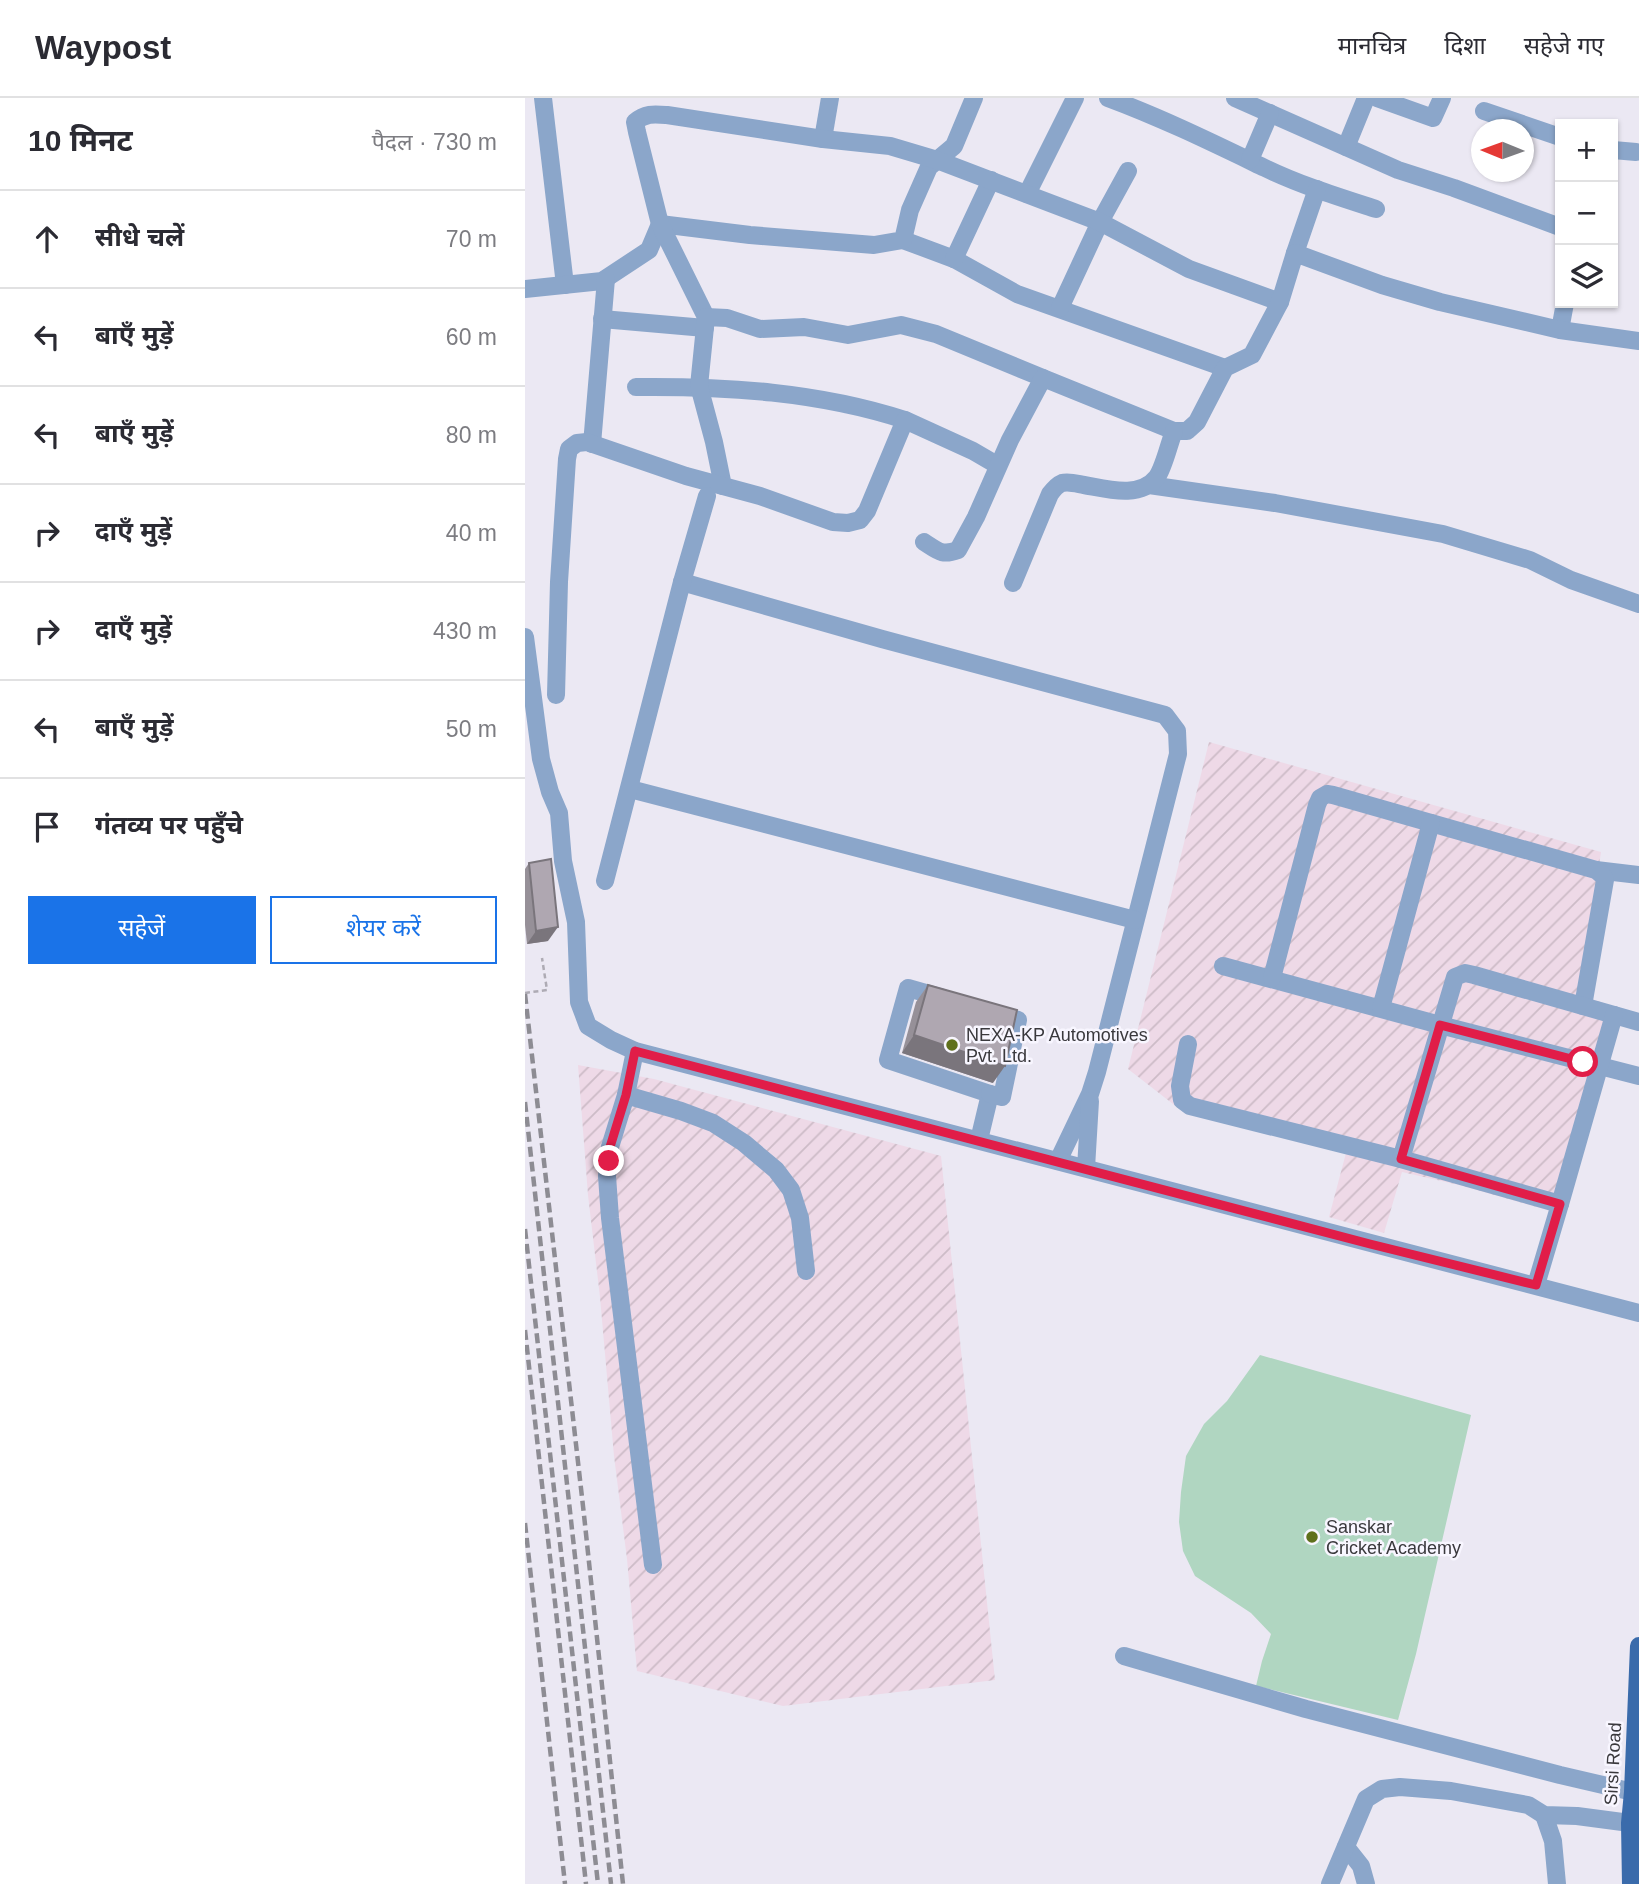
<!DOCTYPE html>
<html lang="hi">
<meta charset="utf-8">
<style>
:root{--surface:#fff;--page:#f7f7f7;--text:#2b2b33;--muted:#7c7c81;--line:#e1e1e2;--accent:#1a73e8}
body{margin:0;font-family:Helvetica,"Noto Sans Devanagari",sans-serif;background:var(--page);color:var(--text)}
.controls{position:absolute;right:21px;top:21px;display:grid;overflow:hidden;border-radius:0px;box-shadow:0 2px 5px #0004}
.controls button{width:63px;height:63px;display:grid;place-items:center;padding:0;border:0;border-bottom:2px solid var(--line);background:var(--surface);color:var(--text);font:35px sans-serif}
.compass{position:absolute;left:946px;top:21px;width:63px;height:63px;border-radius:50%;background:var(--surface);box-shadow:0 2px 5px #0004;rotate:271deg}
.stop{position:absolute;width:21px;height:21px;margin:-16px;border:5px solid #e11d48;border-radius:50%;background:#fff}
.stop.end{background:#e11d48;border-color:#fff;box-shadow:0 2px 7px #0008}
.list{margin:0;padding:0;list-style:none}
h2{display:flex;justify-content:space-between;align-items:center;height:91px;margin:0;padding:0 28px;font-size:30px}
h2 small{font-size:23px;font-weight:400;color:var(--muted)}
.list li{display:grid;grid-template-columns:46px 1fr auto;gap:21px;align-items:center;box-sizing:border-box;height:98px;padding:0 28px;border-top:2px solid var(--line)}
.list b{display:block;font-size:26px;white-space:nowrap}
.list em{font-size:23px;font-style:normal;color:var(--muted)}
.actions{display:flex;gap:14px;padding:21px 28px}
.actions a{flex:1;padding:16px 0;border:2px solid var(--accent);border-radius:0px;text-align:center;font-size:24px;color:var(--accent)}
.actions .main{background:var(--accent);color:#fff}
.icon{flex:none;width:38px;height:38px;fill:none;stroke:currentColor;stroke-width:2;stroke-linecap:round;stroke-linejoin:round}
.map{position:relative;flex:none;width:1114px;height:1786px;overflow:hidden}
header{display:flex;align-items:center;gap:42px;box-sizing:border-box;height:98px;padding:0 35px;background:var(--surface);border-bottom:2px solid var(--line)}
header strong{font-size:33px}
nav{display:flex;gap:38px;margin-inline-start:auto;font-size:24px}
main{display:flex}
aside{flex:1;background:var(--surface)}
.map>svg:first-child{display:block}
</style>
<header>
<strong>Waypost</strong>
<nav><a>मानचित्र</a><a>दिशा</a><a>सहेजे गए</a></nav>
</header>
<main>
<aside>
<h2>10 मिनट<small>पैदल · 730 m</small></h2>
<ul class="list">
<li><svg class="icon" aria-label="ahead" viewBox="0 0 24 24"><path d="M12 20V5M6 11l6-6 6 6"/></svg><div><b>सीधे चलें</b></div><em>70 m</em></li>
<li><svg class="icon" aria-label="left" viewBox="0 0 24 24"><path d="M17 20v-9H6M10 6l-5 5 5 5"/></svg><div><b>बाएँ मुड़ें</b></div><em>60 m</em></li>
<li><svg class="icon" aria-label="left" viewBox="0 0 24 24"><path d="M17 20v-9H6M10 6l-5 5 5 5"/></svg><div><b>बाएँ मुड़ें</b></div><em>80 m</em></li>
<li><svg class="icon" aria-label="right" viewBox="0 0 24 24"><path d="M7 20v-9h11M14 6l5 5-5 5"/></svg><div><b>दाएँ मुड़ें</b></div><em>40 m</em></li>
<li><svg class="icon" aria-label="right" viewBox="0 0 24 24"><path d="M7 20v-9h11M14 6l5 5-5 5"/></svg><div><b>दाएँ मुड़ें</b></div><em>430 m</em></li>
<li><svg class="icon" aria-label="left" viewBox="0 0 24 24"><path d="M17 20v-9H6M10 6l-5 5 5 5"/></svg><div><b>बाएँ मुड़ें</b></div><em>50 m</em></li>
<li><svg class="icon" aria-label="arrive" viewBox="0 0 24 24"><path d="M6 21V4h12l-3 4 3 4H6"/></svg><div><b>गंतव्य पर पहुँचे</b></div></li>
</ul>
<div class="actions"><a class="main">सहेजें</a><a>शेयर करें</a></div>
</aside>
<div class="map">
<svg width="1114" height="1786" viewBox="0 0 1114 1786">
<defs>
<pattern id="industrial-furrows" width="10" height="10" patternUnits="userSpaceOnUse" patternTransform="scale(1.75)"><rect width="10" height="10" fill="#eed9e7"/><path d="M-1 1l2-2M0 10L10 0M9 11l2-2" fill="none" stroke="#cdbbc7"/></pattern>
</defs>
<rect width="100%" height="100%" fill="#ebe8f3"/>
<!-- industrial -->
<g fill="url(#industrial-furrows)">
<polygon points="684,644 1076,754 1055,897 1093,910 1033,1115 934,1087 877,1074 859,1135 804,1119 821,1055 657,1013 603,971"/>
<polygon points="53,967 129,981 416,1058 470,1582 258,1608 112,1573 102,1461 89,1358 75,1199 63,1097"/>
</g>
<!-- grass -->
<polygon fill="#b0d6c1" points="735,1257 946,1317 891,1556 873,1622 731,1588 737,1563 746,1536 726,1515 670,1478 658,1453 654,1424 656,1394 661,1358 679,1326 702,1303"/>
<g fill="none" stroke-linecap="round" stroke-linejoin="round">
<!-- path -->
<polyline stroke="#aeabb4" stroke-width="2.5" stroke-dasharray="5 3.5" stroke-linecap="butt" points="0,895 22,892 17,860"/>
<!-- minor -->
<g stroke="#8ba6ca" stroke-width="18">
<polyline points="18,0 40,187"/>
<path d="M583 0C637 20 688 45 740 70 775 87 814 99 851 111"/>
<polyline points="710,0 873,72 929,90 1035,129"/>
<polyline points="852,0 908,20 917,0"/>
<polyline points="959,13 1035,39"/>
<polyline points="298,41 305,0"/>
<polyline points="821,49 841,0"/>
<polyline points="1088,52 1111,54"/>
<polyline points="725,62 745,15"/>
<polyline points="502,96 550,0"/>
<polyline points="378,142 429,161 492,196 700,270"/>
<polyline points="770,155 792,91"/>
<polyline points="429,161 466,82"/>
<polyline points="0,191 77,183 124,152 135,126 225,137 349,147 378,142 385,112 404,69 429,48 449,0"/>
<polyline points="535,210 575,124 603,73"/>
<path d="M181 219 135 126 112 34 110 24C120 15 129 16 142 17L298 41 365 48 412 62 575 124 664 171 755 204"/>
<polyline points="77,221 180,230"/>
<polyline points="1035,232 1040,205"/>
<path d="M111 289C201 288 294 294 380 322"/>
<polyline points="67,346 81,181"/>
<polyline points="472,367 448,353 380,322 342,413 335,422 323,425 308,424 235,398 198,388 189,344 174,288 181,219 202,220 235,231 279,229 323,237 376,227 411,236 518,280"/>
<polyline points="624,387 750,405 918,436 1005,462 1046,482 1114,506"/>
<path d="M399 444C413 453 417 458 433 452L451 419 485 342 518 280 649 333H662L672 324 700 270 727 257 755 204 770 155 857 187 915 204 1035 232 1114 243"/>
<polyline points="157,484 357,541 640,617 652,633 653,656 572,974 565,996 533,1063"/>
<path d="M488 485 525 396C528 392 532 387 537 385 544 383 553 386 559 387 582 391 615 401 632 379 639 369 644 346 649 333"/>
<polyline points="0,539 16,661 25,694 34,715 38,763 51,824 54,904 63,928 86,942 110,953 1114,1215"/>
<polyline points="31,597 34,484 42,361 44,351 52,345 62,344 161,378 198,388"/>
<polyline points="105,691 610,822"/>
<polyline points="1071,772 1114,777"/>
<polyline points="80,783 157,484 182,398"/>
<polyline points="698,868 915,927 1114,978"/>
<polyline points="747,880 792,707 795,700 802,696 808,697 1071,772 1078,778 1080,782 1058,908"/>
<polyline points="418,900 383,890 363,962 465,996 454,1042"/>
<polyline points="856,910 906,725"/>
<polyline points="663,946 655,988 657,1002 665,1008 876,1061 1035,1106 1011,1187"/>
<polyline points="110,953 101,997 85,1049 82,1078 85,1120 128,1467"/>
<polyline points="465,996 477,999 493,922 468,915"/>
<polyline points="101,997 156,1013 188,1025 219,1045 251,1072 266,1092 275,1120 281,1173"/>
<polyline points="876,1061 930,879 940,875 949,877 1114,924"/>
<polyline points="561,1070 565,1003"/>
<polyline points="1035,1106 1089,917"/>
<polyline points="599,1558 781,1611 1035,1677 1108,1694"/>
<polyline points="1019,1717 1028,1743 1032,1786"/>
<polyline points="821,1749 836,1768 841,1786"/>
<polyline points="805,1786 841,1701 857,1691 875,1689 926,1693 1003,1707 1019,1717 1052,1718 1105,1725"/>
</g>
<!-- major -->
<polyline stroke="#3a6bab" stroke-width="18" points="1106,1786 1105,1725 1108,1694 1114,1548"/>
<!-- rail -->
<g stroke="#8d8c93" stroke-width="4.5" stroke-dasharray="10 5" stroke-linecap="butt">
<polyline points="0,896 59,1417 98,1786"/>
<polyline points="0,1004 86,1786"/>
<polyline points="0,1131 73,1786"/>
<polyline points="0,1232 61,1786"/>
<polyline points="0,1425 40,1786"/>
</g>
</g>
<!-- wall -->
<g fill="#969098">
<polygon points="4,765 23,843 2,846 0,827 0,771"/>
<polygon points="403,887 468,985 377,955 391,904"/>
</g>
<!-- shaded-wall -->
<g fill="#7a757c">
<polygon points="33,829 23,843 2,846 11,833"/>
<polygon points="389,937 480,968 468,985 377,955"/>
</g>
<!-- building -->
<g fill="#afa7b1" stroke="#7a757c" stroke-width="2">
<polygon points="26,761 33,829 11,833 4,765"/>
<polygon points="403,887 492,912 480,968 389,937"/>
</g>
<g fill="none" stroke-linecap="round" stroke-linejoin="round">
<!-- route -->
<polyline stroke="#e11d48" stroke-width="9" points="84,1063 85,1049 101,997 110,953 845,1146 1011,1187 1035,1106 876,1061 915,927 1058,964"/>
</g>
<!-- markers -->
<g fill="#5f701c" stroke="#f8f6ff" stroke-width="2.5">
<circle cx="427" cy="947" r="7"/>
<circle cx="787" cy="1439" r="7"/>
</g>
<g text-anchor="middle" dominant-baseline="central" stroke-width="5" stroke-linejoin="round" paint-order="stroke">
<!-- poi labels -->
<g font-size="18" fill="#3a393d" stroke="#f8f6ff" text-anchor="start">
<text x="441" y="937">NEXA-KP Automotives<tspan x="441" dy="21">Pvt. Ltd.</tspan></text>
<text x="801" y="1429">Sanskar<tspan x="801" dy="21">Cricket Academy</tspan></text>
</g>
<!-- street labels -->
<g font-size="18" fill="#3a393d" stroke="#f8f6ff">
<text transform="translate(1088 1666) rotate(-87)">Sirsi Road</text>
</g>
</g>
</svg>
<div class="controls">
<button>+</button>
<button>−</button>
<button><svg class="icon" aria-label="layers" viewBox="0 0 24 24"><path d="M12 4l9 5-9 5-9-5zM3 14l9 5 9-5"/></svg></button>
</div>
<svg class="compass" viewBox="-18 -18 36 36"><path d="M0-13l5 13h-10z" fill="#e53935"/><path d="M0 13l5-13h-10z" fill="#7c7c81"/></svg>
<div class="stop" style="left:1058px;top:964px"></div>
<div class="stop end" style="left:84px;top:1063px"></div>
</div>
</main>
